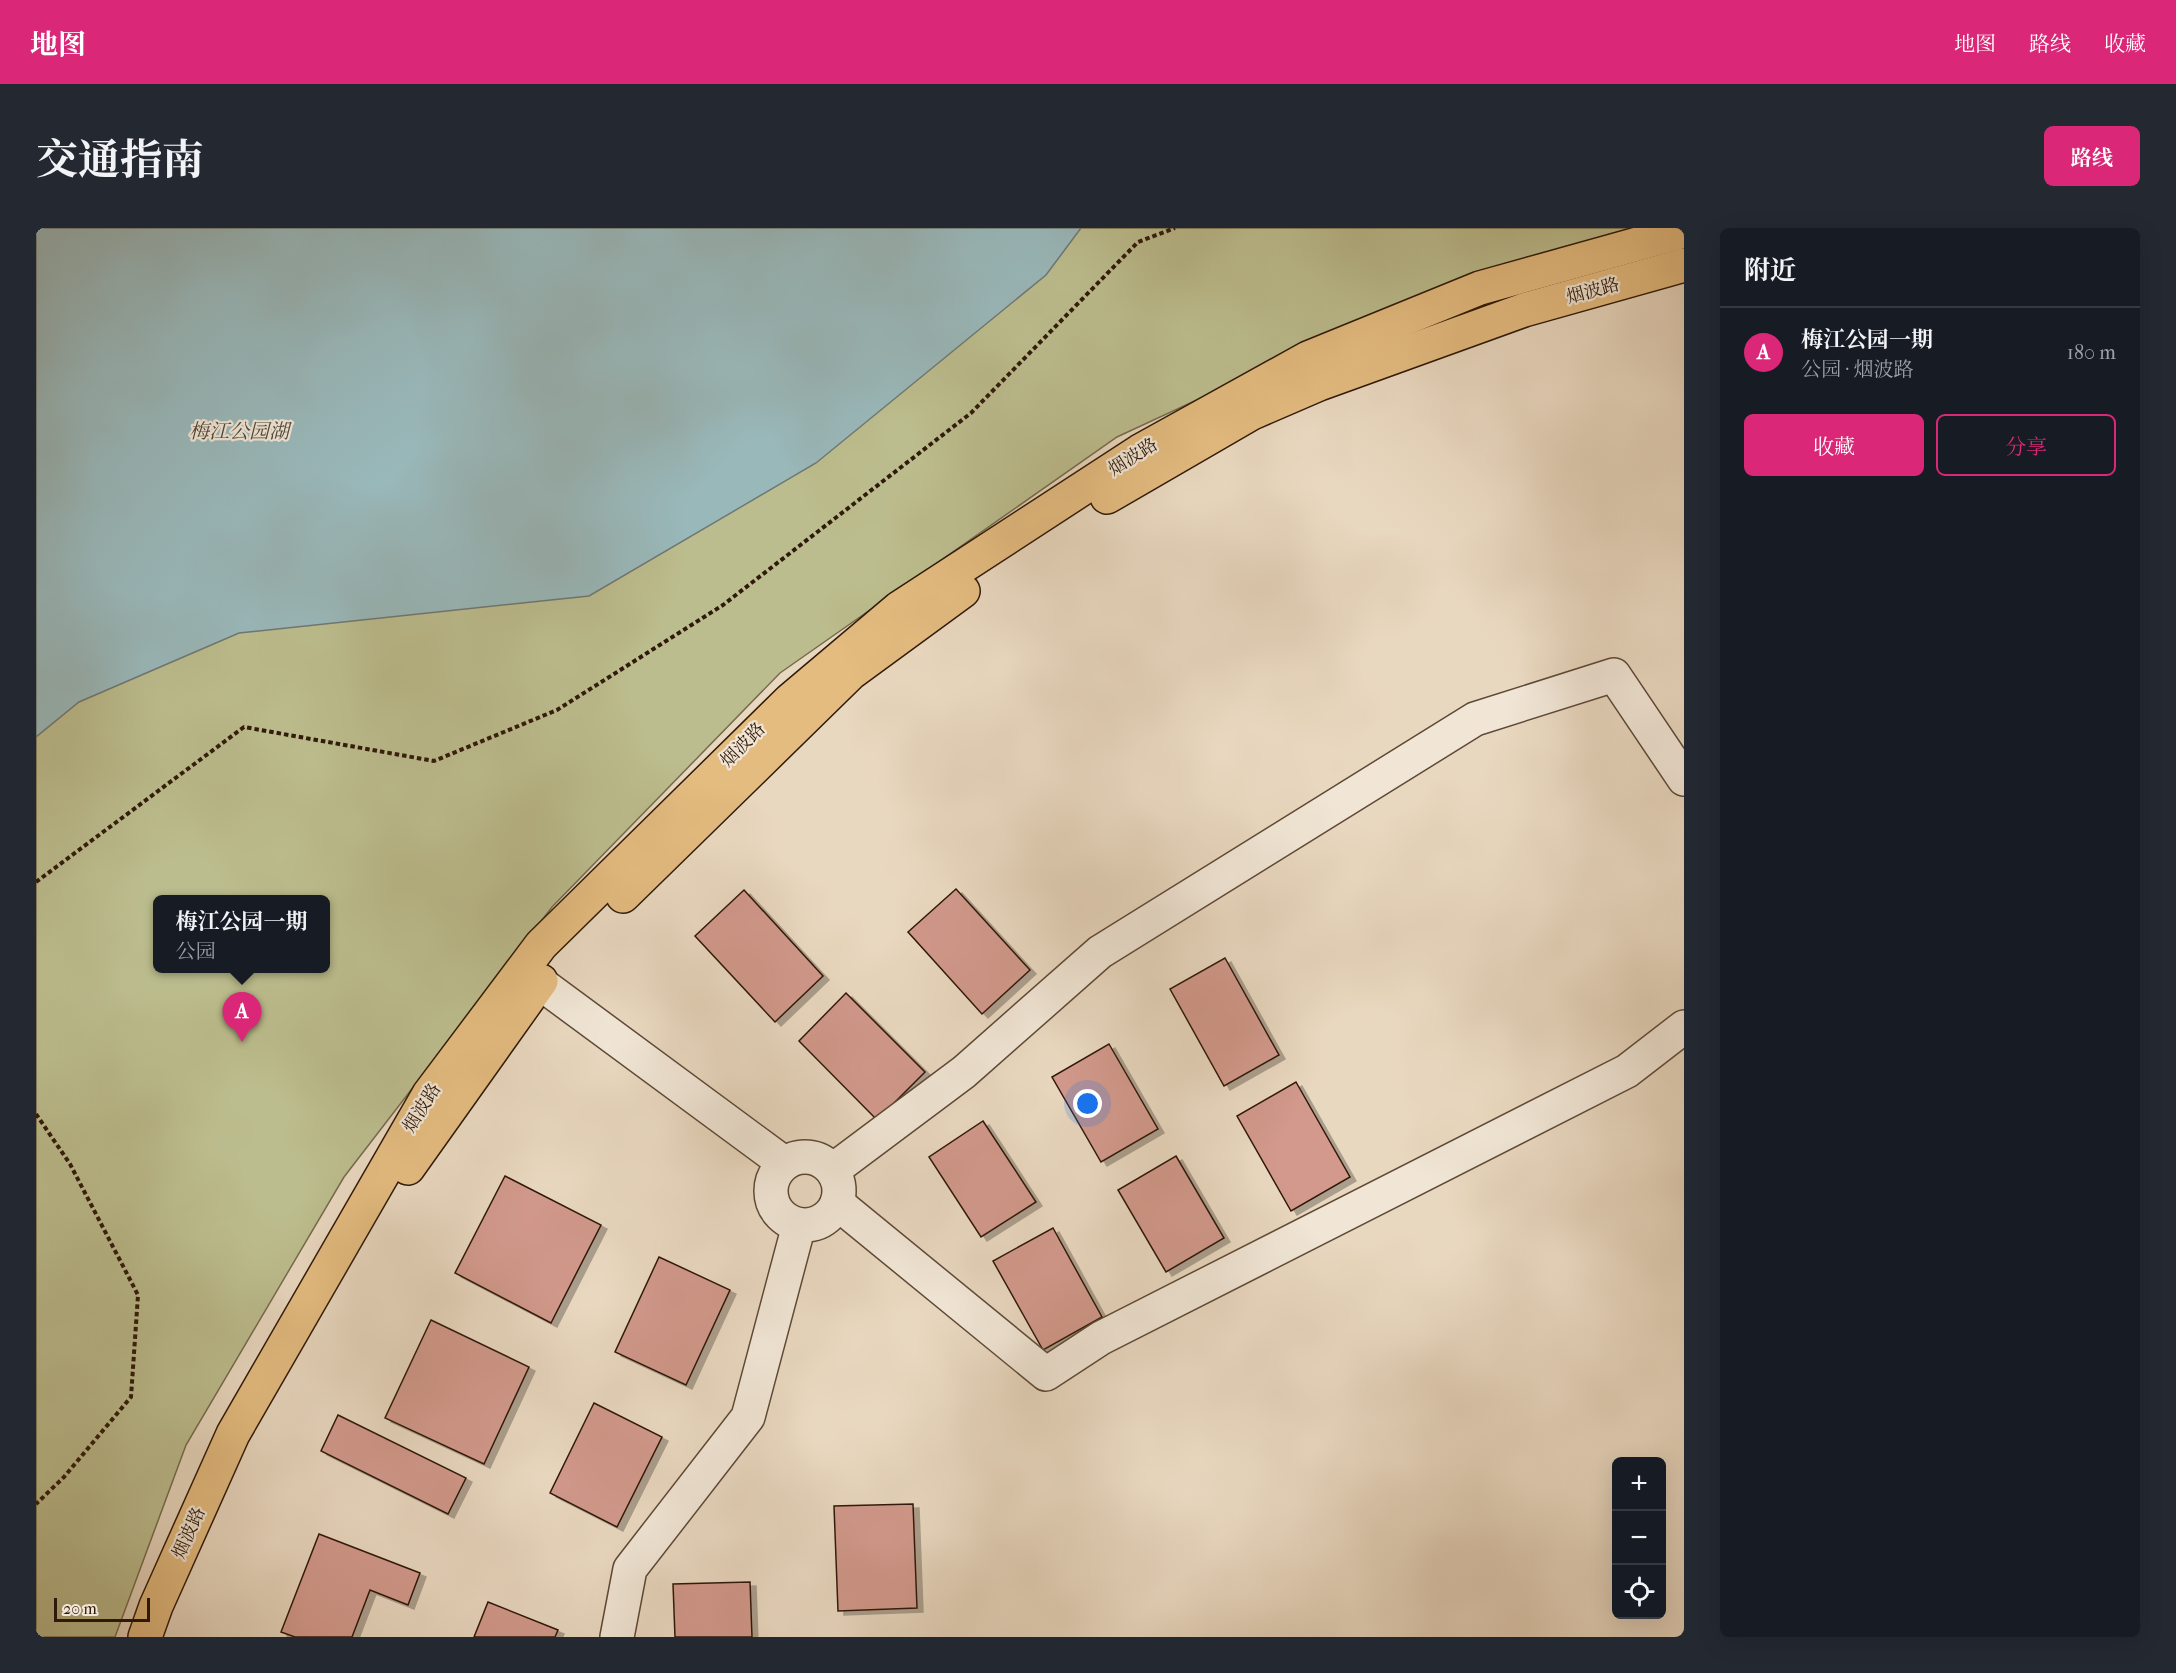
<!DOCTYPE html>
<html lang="zh">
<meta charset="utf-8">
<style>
:root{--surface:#171b24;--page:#242831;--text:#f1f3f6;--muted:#9ea1a6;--line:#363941;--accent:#db2777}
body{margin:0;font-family:"IM FELL French Canon","Noto Serif SC",serif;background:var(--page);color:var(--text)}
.controls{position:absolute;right:18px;bottom:18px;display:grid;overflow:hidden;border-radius:9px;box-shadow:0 6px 24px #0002}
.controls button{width:54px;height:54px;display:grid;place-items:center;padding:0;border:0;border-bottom:2px solid var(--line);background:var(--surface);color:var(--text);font:30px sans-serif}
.scale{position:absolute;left:18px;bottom:15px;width:96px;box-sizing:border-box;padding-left:6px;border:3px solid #2f1909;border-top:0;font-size:16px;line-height:21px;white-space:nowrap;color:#2f1909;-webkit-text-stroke:4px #f1e6d6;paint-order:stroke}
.you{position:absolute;left:1052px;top:876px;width:21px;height:21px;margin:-15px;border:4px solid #fff;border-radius:50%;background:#1a73e8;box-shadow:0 0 0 9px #1a73e833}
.badge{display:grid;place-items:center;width:39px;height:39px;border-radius:50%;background:var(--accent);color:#fff;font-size:20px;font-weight:700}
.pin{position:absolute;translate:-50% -50px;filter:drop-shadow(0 2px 3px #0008)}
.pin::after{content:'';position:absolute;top:32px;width:21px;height:18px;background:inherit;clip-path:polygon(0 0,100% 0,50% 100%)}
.popup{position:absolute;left:117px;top:667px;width:177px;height:78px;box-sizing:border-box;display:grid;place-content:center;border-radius:9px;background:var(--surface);filter:drop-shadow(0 2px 4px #0005);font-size:20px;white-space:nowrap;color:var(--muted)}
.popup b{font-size:22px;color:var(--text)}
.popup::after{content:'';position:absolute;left:50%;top:100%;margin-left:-12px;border:12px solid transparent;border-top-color:var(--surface)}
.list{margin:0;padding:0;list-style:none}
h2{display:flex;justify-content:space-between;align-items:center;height:78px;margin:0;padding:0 24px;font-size:26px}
h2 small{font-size:20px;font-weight:400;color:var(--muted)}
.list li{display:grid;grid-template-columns:39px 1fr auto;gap:18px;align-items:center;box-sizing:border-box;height:90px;padding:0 24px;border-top:2px solid var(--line)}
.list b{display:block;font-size:22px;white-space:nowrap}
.list p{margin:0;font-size:20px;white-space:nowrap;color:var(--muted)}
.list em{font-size:20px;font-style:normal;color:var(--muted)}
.actions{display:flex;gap:12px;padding:18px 24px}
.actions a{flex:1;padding:14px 0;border:2px solid var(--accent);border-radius:9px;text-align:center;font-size:21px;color:var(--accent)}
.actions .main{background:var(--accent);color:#fff}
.icon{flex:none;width:33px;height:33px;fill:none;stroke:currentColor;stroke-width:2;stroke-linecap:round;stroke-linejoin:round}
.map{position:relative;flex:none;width:1648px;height:1409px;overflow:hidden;border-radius:9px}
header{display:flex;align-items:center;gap:36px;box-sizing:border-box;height:84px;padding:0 30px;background:var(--accent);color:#fff}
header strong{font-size:28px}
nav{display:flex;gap:33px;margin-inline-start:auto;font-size:21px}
.intro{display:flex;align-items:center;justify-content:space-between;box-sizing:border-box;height:144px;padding:0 36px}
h1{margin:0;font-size:42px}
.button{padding:15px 27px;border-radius:9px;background:var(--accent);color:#fff;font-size:21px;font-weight:700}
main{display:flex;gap:36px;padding:0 36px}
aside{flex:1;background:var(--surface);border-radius:9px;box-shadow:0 6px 24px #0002}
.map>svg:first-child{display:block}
</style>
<header>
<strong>地图</strong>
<nav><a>地图</a><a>路线</a><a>收藏</a></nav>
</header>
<div class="intro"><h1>交通指南</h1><a class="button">路线</a></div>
<main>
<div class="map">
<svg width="1648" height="1409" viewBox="0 0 1648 1409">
<defs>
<filter id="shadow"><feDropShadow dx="6" dy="4" stdDeviation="0" flood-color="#0004"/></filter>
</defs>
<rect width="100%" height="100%" fill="#e9d8c0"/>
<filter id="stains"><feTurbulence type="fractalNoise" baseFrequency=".00333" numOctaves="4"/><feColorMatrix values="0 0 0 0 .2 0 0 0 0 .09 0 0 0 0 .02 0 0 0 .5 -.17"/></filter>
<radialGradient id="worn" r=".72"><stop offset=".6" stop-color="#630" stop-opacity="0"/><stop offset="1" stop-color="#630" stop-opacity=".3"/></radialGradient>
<!-- green -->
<path fill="#bcbd8e" stroke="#766b4c" stroke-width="1.5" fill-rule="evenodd" d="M0 0H1598L1417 53 1081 209 744 445 516 679 308 949 150 1217 79 1409H0ZM122 672H290V740H122Z"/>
<!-- water -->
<polygon fill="#99b8ba" stroke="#6f7873" stroke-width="1.5" points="0,0 1045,0 1010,47 780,235 553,368 203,405 43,474 0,509"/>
<!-- building -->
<g fill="#d2998c" stroke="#2f1909" stroke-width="1.5" filter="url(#shadow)">
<polygon points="920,661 994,742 946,786 872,704"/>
<polygon points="708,662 787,748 739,794 659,708"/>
<polygon points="1189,730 1243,827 1188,858 1134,761"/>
<polygon points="810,765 889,844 841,892 763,813"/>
<polygon points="1073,816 1122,901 1065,934 1016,849"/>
<polygon points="1260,854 1314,949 1255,983 1201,888"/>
<polygon points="947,893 1000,974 945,1009 893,929"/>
<polygon points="1140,928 1188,1010 1130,1044 1082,962"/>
<polygon points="469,948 565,997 515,1095 419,1045"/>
<polygon points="1017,1000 1066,1089 1007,1122 957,1033"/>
<polygon points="623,1029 694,1062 650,1157 579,1124"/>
<polygon points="395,1092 493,1139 448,1236 349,1190"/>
<polygon points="558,1175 626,1209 581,1299 514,1265"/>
<polygon points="302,1187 430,1250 412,1286 285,1223"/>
<polygon points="877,1276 881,1380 802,1383 798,1278"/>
<polygon points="283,1306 384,1345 372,1377 334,1362 316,1409 259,1409 245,1404"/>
<polygon points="714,1354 716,1409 639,1409 637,1356"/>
<polygon points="452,1374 522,1402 519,1409 438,1409"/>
</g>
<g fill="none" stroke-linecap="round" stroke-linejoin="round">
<defs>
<g id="minor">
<polyline points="504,755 748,935"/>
<circle cx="769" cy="963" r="34"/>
<polyline points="797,942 928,844 1064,724 1439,491 1578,447 1648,551"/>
<polyline points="801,975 1010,1146 1065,1110 1591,843 1648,799"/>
<polyline points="581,1409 594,1341 712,1189 763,997"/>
</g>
<g id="major">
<polyline points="1071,269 1216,185 1283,156 1488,82 1648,37"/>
<polyline points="587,668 815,445 927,363"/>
<polyline points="372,940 505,753"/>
<polyline points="109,1409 120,1378 197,1206 393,866 505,717 754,472 863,380 1104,223 1272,130 1444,60 1648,3"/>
</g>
</defs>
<!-- minor casing -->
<use href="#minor" stroke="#5e4937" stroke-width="36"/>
<!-- major casing -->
<use href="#major" stroke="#2f1909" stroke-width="36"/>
<!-- path -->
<g stroke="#2f1909" stroke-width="4" stroke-dasharray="4.5 3" stroke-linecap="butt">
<polyline points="0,654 208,499 398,533 521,482 687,377 935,185 1102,14 1139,0"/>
<polyline points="0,886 34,936 102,1067 95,1169 28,1249 0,1276"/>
</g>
<!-- minor -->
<use href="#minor" stroke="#f1e6d6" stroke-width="33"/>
<!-- major -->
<use href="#major" stroke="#e4bc80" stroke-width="33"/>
</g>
<g text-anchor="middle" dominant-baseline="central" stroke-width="4.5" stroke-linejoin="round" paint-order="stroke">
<!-- street labels -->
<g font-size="18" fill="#2f1909" stroke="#f1e6d6">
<text transform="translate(1557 63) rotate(-15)">烟波路</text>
<text transform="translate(1097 229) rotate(-32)">烟波路</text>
<text transform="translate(707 517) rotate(-45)">烟波路</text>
<text transform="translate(386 880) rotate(-58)">烟波路</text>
<text transform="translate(153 1305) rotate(-66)">烟波路</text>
</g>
<!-- water labels -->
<g font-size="20" font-style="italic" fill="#4f493e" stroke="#f1e6d6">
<text x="203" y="203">梅江公园湖</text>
</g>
</g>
<rect width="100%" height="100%" filter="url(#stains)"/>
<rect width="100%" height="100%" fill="url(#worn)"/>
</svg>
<div class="controls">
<button>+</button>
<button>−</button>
<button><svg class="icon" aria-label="locate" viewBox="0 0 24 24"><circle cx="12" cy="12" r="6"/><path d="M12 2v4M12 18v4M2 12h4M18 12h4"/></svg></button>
</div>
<div class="scale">20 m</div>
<div class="you"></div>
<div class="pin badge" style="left:206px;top:814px">A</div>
<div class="popup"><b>梅江公园一期</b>公园</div>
</div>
<aside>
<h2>附近<small></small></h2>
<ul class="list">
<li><span class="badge">A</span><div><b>梅江公园一期</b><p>公园 · 烟波路</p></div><em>180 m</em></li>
</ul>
<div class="actions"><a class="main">收藏</a><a>分享</a></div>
</aside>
</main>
